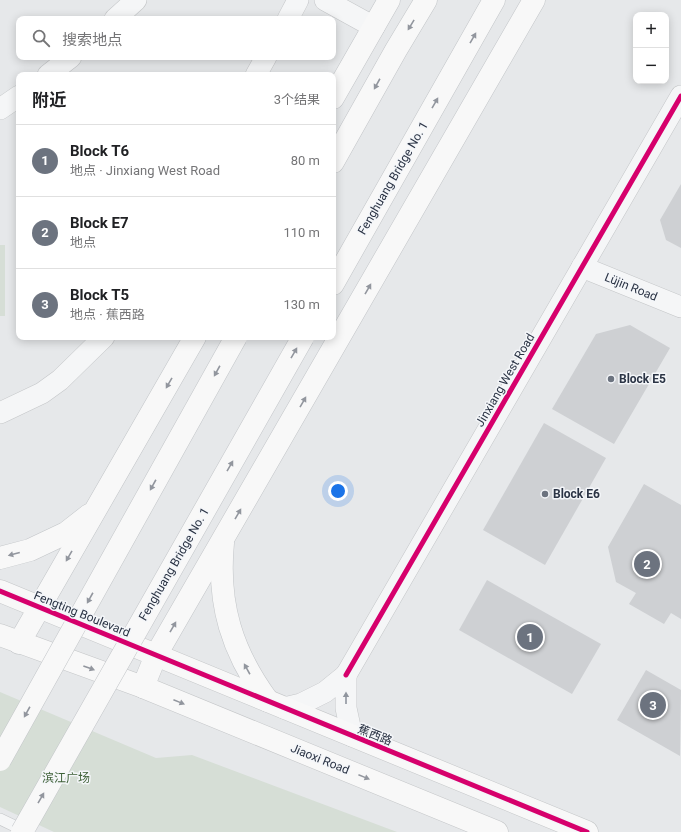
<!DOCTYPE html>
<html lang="zh">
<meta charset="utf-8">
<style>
:root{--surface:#fff;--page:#f6f6f6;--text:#202124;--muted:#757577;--line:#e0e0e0;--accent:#6c737f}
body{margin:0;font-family:Roboto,"Noto Sans SC",sans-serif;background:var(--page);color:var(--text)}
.controls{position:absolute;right:12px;top:12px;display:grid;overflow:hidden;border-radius:8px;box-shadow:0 2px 10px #0003}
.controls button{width:36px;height:36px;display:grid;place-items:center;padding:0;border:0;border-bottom:1px solid var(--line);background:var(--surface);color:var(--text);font:20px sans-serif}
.you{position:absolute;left:338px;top:491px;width:14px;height:14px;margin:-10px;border:3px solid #fff;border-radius:50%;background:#1a73e8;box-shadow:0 0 0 6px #1a73e833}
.badge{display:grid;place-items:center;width:26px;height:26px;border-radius:50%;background:var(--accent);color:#fff;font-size:13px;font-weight:700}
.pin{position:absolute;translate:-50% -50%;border:2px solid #fff;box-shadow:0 1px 4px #0006}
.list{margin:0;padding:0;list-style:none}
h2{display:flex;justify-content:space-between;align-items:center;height:52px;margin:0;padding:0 16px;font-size:17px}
h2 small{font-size:13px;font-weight:400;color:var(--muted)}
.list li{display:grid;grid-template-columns:26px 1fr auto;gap:12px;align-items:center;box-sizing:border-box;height:72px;padding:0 16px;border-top:1px solid var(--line)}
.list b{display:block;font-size:15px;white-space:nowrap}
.list p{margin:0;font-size:13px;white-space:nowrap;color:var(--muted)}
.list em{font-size:13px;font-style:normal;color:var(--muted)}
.icon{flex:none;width:22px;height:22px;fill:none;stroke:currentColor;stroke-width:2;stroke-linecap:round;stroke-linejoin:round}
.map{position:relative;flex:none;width:681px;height:832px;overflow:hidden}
.search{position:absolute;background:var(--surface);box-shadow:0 2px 10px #0003;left:16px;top:16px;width:320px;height:44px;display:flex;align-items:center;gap:10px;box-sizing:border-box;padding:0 14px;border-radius:8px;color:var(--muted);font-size:15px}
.panel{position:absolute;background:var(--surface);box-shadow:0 2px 10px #0003;left:16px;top:72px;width:320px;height:268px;border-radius:8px}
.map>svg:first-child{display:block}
</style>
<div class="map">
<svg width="681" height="832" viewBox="0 0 681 832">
<rect width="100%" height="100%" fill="#e6e8ea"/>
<!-- green -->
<g fill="#d6ded6">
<rect x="0" y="245" width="5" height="71"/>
<polygon points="0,692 156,758 192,755 397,832 54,832 0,807"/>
</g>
<!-- building -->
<g fill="#ced0d3">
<polygon points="681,184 681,248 666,240 660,220"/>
<polygon points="630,325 670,348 614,444 552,409 596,334"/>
<polygon points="544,423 606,458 545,565 483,530"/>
<polygon points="644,484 681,505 681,619 671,613 664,624 629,604 636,593 616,582 608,547"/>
<polygon points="487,580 601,644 572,694 459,630"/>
<polygon points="646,670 681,690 680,756 617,720"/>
</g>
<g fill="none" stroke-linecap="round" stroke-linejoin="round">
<defs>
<polyline id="lane" points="0,819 27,832"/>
<g id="street">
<polyline points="325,0 374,27"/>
<polyline points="115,19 136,0"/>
<polyline points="288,19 298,0"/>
<polyline points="48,75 71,57"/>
<polyline points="256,75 266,57"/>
<polyline points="0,109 19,96"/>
<polyline points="582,267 681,307"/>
<polyline points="0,413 42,393 60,380 104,337"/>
<polyline points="346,675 681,96"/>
<polyline points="284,708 301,704 325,692 346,675 346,708 352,736"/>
</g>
<g id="secondary">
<polyline points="0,591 587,832"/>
<polyline points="0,635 143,687 497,832"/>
</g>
<g id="primary">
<polyline points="333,98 389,0"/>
<polyline points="333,162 396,50 426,0"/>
<polyline points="333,284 494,0"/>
<path d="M223 543C217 604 232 652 268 701"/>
<polyline points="0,558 30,550 66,533 89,515"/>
<polyline points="19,643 195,337"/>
<polyline points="143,687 156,655 534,0"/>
</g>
</defs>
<!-- lane casing -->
<use href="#lane" stroke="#c4c6c8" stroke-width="12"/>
<!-- street casing -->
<use href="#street" stroke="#c4c6c8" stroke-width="22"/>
<!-- secondary casing -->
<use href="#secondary" stroke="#c4c6c8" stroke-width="23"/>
<!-- primary casing -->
<use href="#primary" stroke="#c2c5c8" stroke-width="23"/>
<!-- lane -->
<use href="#lane" stroke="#f5f6f7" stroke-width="11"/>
<!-- street -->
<use href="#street" stroke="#f5f6f7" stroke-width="21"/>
<!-- secondary -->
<use href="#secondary" stroke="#f8f8f8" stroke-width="22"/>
<!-- primary -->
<use href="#primary" stroke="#f8f8f8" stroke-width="22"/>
<defs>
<g id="primary-bridge">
<polyline points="0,760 236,337"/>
<polyline points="22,832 303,337"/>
</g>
</defs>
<!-- primary-bridge casing -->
<use href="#primary-bridge" stroke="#c2c5c8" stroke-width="23" stroke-linecap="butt"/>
<!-- primary-bridge -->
<use href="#primary-bridge" stroke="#f8f8f8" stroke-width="22"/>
<defs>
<g id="cycleway">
<polyline points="0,591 587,832"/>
<polyline points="346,675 681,96"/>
</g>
</defs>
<!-- cycleway casing -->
<use href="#cycleway" stroke="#f4f6f9" stroke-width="8"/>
<!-- cycleway -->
<use href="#cycleway" stroke="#d6006c" stroke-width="5"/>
</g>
<!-- one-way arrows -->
<defs><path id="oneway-solid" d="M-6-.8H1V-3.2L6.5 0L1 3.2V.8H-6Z"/></defs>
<g fill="#92969e">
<use href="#oneway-solid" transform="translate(411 25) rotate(121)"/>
<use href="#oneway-solid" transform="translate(473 38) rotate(-60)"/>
<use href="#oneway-solid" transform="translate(377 84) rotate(119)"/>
<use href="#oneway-solid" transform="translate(435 103) rotate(-60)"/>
<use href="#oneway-solid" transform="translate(368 289) rotate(-60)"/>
<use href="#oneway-solid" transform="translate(294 353) rotate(-60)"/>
<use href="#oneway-solid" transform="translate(217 371) rotate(119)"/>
<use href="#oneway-solid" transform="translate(169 383) rotate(120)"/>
<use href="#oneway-solid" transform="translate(303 402) rotate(-60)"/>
<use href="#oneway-solid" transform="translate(230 466) rotate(-60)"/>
<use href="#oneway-solid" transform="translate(153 485) rotate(119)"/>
<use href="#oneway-solid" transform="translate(238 514) rotate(-60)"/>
<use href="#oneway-solid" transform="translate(14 554) rotate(165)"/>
<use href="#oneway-solid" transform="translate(69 556) rotate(120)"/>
<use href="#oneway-solid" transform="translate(90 598) rotate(119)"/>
<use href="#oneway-solid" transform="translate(173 627) rotate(-60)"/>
<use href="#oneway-solid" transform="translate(89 668) rotate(20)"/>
<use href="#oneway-solid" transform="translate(247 669) rotate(-119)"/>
<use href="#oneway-solid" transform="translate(179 702) rotate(22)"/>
<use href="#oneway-solid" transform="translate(27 712) rotate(119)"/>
<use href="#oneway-solid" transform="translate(364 777) rotate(22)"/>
<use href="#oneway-solid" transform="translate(41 798) rotate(-60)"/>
</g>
<use fill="#90959e" href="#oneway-solid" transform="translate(346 698) rotate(-90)"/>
<!-- markers -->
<g fill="#6c737f" stroke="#f4f6f9" stroke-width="1.5">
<circle cx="611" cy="379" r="4"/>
<circle cx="545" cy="494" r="4"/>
</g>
<g text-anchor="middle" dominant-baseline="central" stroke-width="3" stroke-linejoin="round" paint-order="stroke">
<!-- street labels -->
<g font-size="12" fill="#2b3445" stroke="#f4f6f9">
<text transform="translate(393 178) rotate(-60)">Fenghuang Bridge No. 1</text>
<text transform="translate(631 287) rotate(22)">Lüjin Road</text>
<text transform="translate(505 380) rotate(-60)">Jinxiang West Road</text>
<text transform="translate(174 564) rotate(-60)">Fenghuang Bridge No. 1</text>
<text transform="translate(82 614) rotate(22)">Fengting Boulevard</text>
<text transform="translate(375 735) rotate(22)">蕉西路</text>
<text transform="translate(320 759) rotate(22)">Jiaoxi Road</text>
</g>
<!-- poi labels -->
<g font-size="12" font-weight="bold" fill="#2b3445" stroke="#f4f6f9" text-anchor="start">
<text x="619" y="379">Block E5</text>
<text x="553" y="494">Block E6</text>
</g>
<!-- park labels -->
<g font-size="12" fill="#3f6138" stroke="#f4f6f9">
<text x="66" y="778">滨江广场</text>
</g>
</g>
</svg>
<div class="controls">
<button>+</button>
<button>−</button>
</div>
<div class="you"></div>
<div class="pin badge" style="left:530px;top:637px">1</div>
<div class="pin badge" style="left:647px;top:564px">2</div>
<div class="pin badge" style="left:653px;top:705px">3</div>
<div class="search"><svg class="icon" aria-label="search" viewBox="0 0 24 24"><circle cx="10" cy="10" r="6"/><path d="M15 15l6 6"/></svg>搜索地点</div>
<section class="panel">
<h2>附近<small>3个结果</small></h2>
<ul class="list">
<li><span class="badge">1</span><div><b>Block T6</b><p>地点 · Jinxiang West Road</p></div><em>80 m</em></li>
<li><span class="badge">2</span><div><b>Block E7</b><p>地点</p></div><em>110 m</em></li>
<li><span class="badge">3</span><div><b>Block T5</b><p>地点 · 蕉西路</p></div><em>130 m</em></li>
</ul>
</section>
</div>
